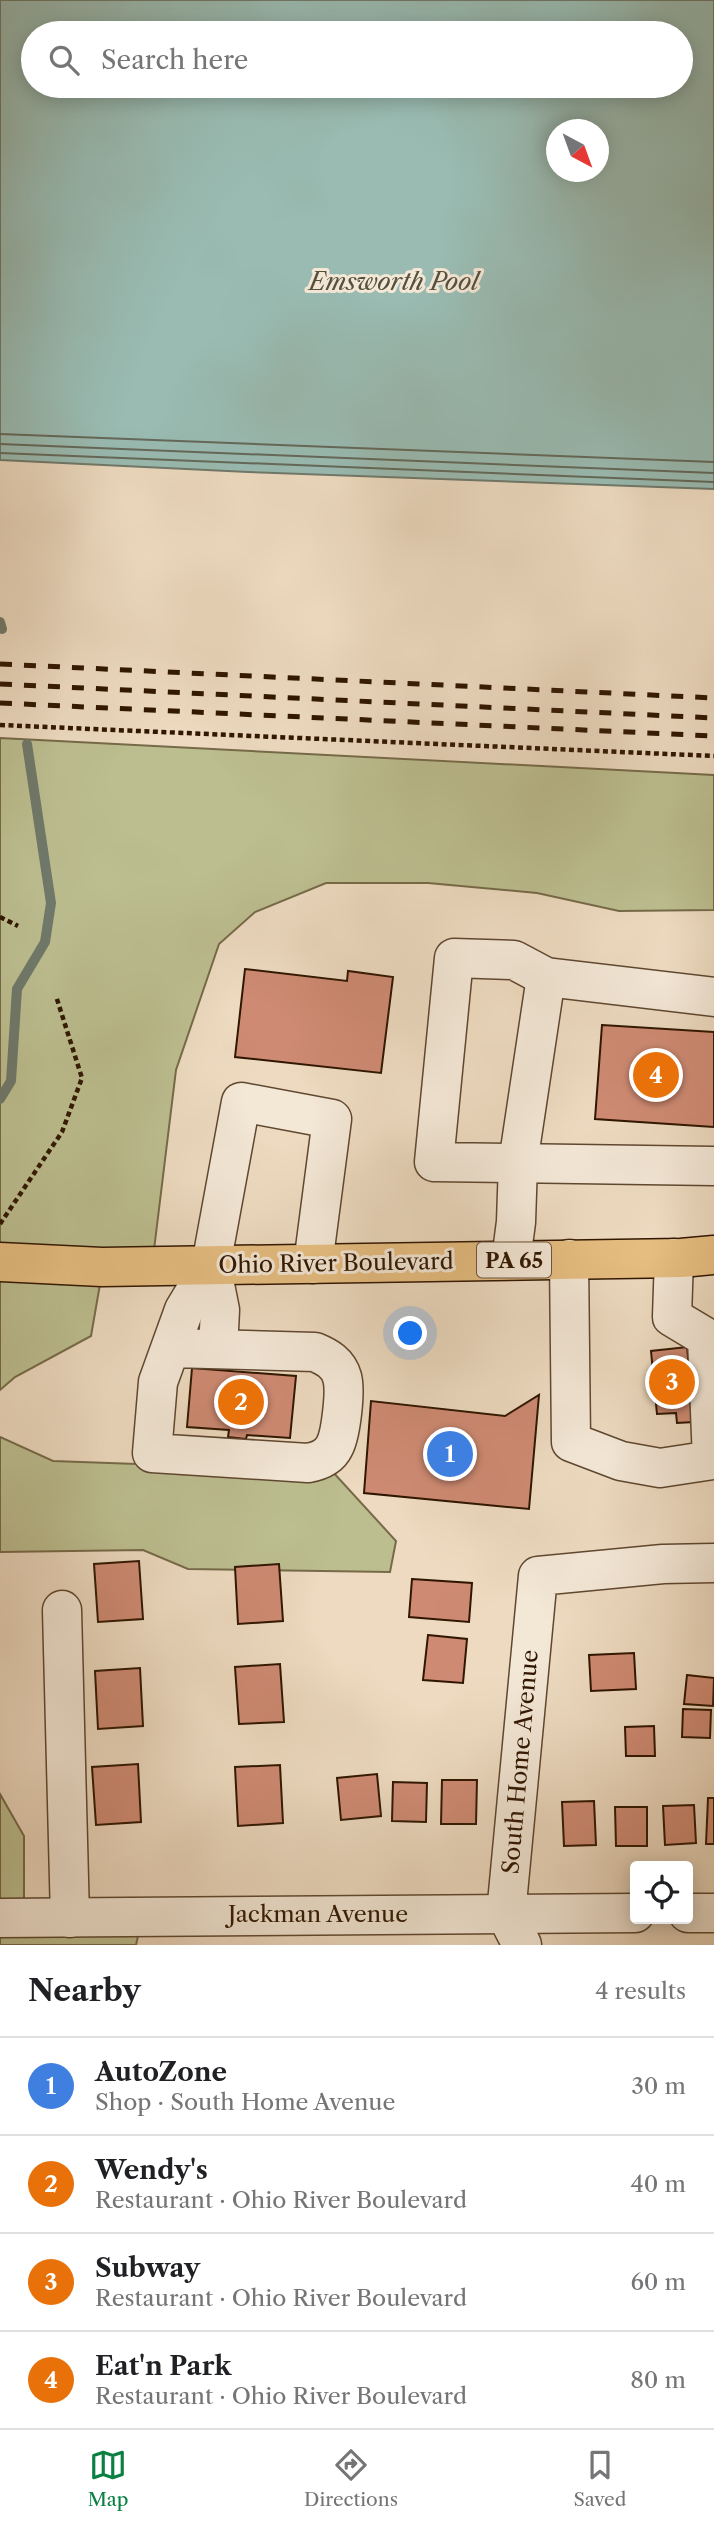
<!DOCTYPE html>
<meta charset="utf-8">
<style>
:root{--surface:#fff;--page:#f6f6f6;--text:#202124;--muted:#757577;--line:#e0e0e0;--accent:#0b8043}
body{margin:0;font-family:"Libre Caslon Text",serif;background:var(--page);color:var(--text)}
.controls{position:absolute;right:21px;bottom:21px;display:grid;overflow:hidden;border-radius:7px;box-shadow:0 4px 18px #0003}
.controls button{width:63px;height:63px;display:grid;place-items:center;padding:0;border:0;border-bottom:2px solid var(--line);background:var(--surface);color:var(--text);font:35px sans-serif}
.compass{position:absolute;left:546px;top:119px;width:63px;height:63px;border-radius:50%;background:var(--surface);box-shadow:0 4px 18px #0003;rotate:139deg}
.you{position:absolute;left:411px;top:1334px;width:24px;height:24px;margin:-18px;border:5px solid #fff;border-radius:50%;background:#1a73e8;box-shadow:0 0 0 10px #1a73e833}
.badge{display:grid;place-items:center;width:46px;height:46px;border-radius:50%;background:var(--accent);color:#fff;font-size:23px;font-weight:700}
.pin{position:absolute;translate:-50% -50%;border:4px solid #fff;box-shadow:0 2px 7px #0006}
.list{margin:0;padding:0;list-style:none}
h2{display:flex;justify-content:space-between;align-items:center;height:91px;margin:0;padding:0 28px;font-size:30px}
h2 small{font-size:23px;font-weight:400;color:var(--muted)}
.list li{display:grid;grid-template-columns:46px 1fr auto;gap:21px;align-items:center;box-sizing:border-box;height:98px;padding:0 28px;border-top:2px solid var(--line)}
.list b{display:block;font-size:26px;white-space:nowrap}
.list p{margin:0;font-size:23px;white-space:nowrap;color:var(--muted)}
.list em{font-size:23px;font-style:normal;color:var(--muted)}
.icon{flex:none;width:38px;height:38px;fill:none;stroke:currentColor;stroke-width:2;stroke-linecap:round;stroke-linejoin:round}
.map{position:relative;flex:none;width:714px;height:1945px;overflow:hidden}
.search{position:absolute;background:var(--surface);box-shadow:0 4px 18px #0003;left:21px;right:21px;top:21px;height:77px;display:flex;align-items:center;gap:18px;box-sizing:border-box;padding:0 24px;border-radius:38px;color:var(--muted);font-size:26px}
.sheet{height:483px;background:var(--surface)}
nav{display:flex;justify-content:space-around;align-items:center;box-sizing:border-box;height:98px;border-top:2px solid var(--line);background:var(--surface);font-size:19px;color:var(--muted)}
nav a{display:grid;justify-items:center;gap:4px}
nav .on{color:var(--accent)}
.map>svg:first-child{display:block}
</style>
<div class="map">
<svg width="714" height="1945" viewBox="0 0 714 1945">
<rect width="100%" height="100%" fill="#eddac0"/>
<filter id="stains"><feTurbulence type="fractalNoise" baseFrequency=".00286" numOctaves="4"/><feColorMatrix values="0 0 0 0 .2 0 0 0 0 .09 0 0 0 0 .02 0 0 0 .5 -.17"/></filter>
<radialGradient id="worn" r=".72"><stop offset=".6" stop-color="#630" stop-opacity="0"/><stop offset="1" stop-color="#630" stop-opacity=".3"/></radialGradient>
<!-- green -->
<g fill="#bcbe90" stroke="#766a48" stroke-width="2">
<polygon points="0,738 714,775 714,910 619,911 537,893 428,883 326,883 255,912 219,944 176,1070 152,1266 103,1267 91,1336 15,1377 0,1390"/>
<polygon points="0,1437 53,1461 332,1471 396,1541 390,1572 188,1569 143,1550 0,1552"/>
<polygon points="0,1794 24,1836 24,1917 142,1918 136,1945 0,1945"/>
</g>
<!-- water -->
<path fill="#99bbb2" stroke="#6f796b" stroke-width="2" fill-rule="evenodd" d="M0 0H714V489L248 472 0 460ZM33 33H681V86H33ZM556 130H598V172H556Z"/>
<g fill="none" stroke-linecap="round" stroke-linejoin="round">
<!-- shore -->
<g stroke="#646859" stroke-width="2">
<polyline points="0,434 714,462"/>
<polyline points="0,444 714,473"/>
<polyline points="0,453 714,482"/>
</g>
<!-- stream -->
<g stroke="#6f796b" stroke-width="10">
<polyline points="0,622 2,629"/>
<polyline points="0,1099 11,1081 17,989 45,942 51,903 27,744"/>
</g>
</g>
<!-- building -->
<g fill="#ce8a73" stroke="#301600" stroke-width="2">
<polygon points="245,969 347,981 348,971 393,977 381,1073 235,1057"/>
<polygon points="602,1025 714,1032 714,1127 595,1119"/>
<polygon points="687,1347 694,1422 677,1423 676,1413 657,1414 651,1351"/>
<polygon points="192,1368 296,1376 290,1438 247,1435 246,1439 228,1437 229,1430 187,1427"/>
<polygon points="539,1395 529,1509 364,1493 371,1401 505,1416"/>
<polygon points="139,1561 143,1619 98,1622 94,1564"/>
<polygon points="279,1564 283,1621 238,1624 235,1567"/>
<polygon points="412,1579 472,1583 469,1622 409,1617"/>
<polygon points="428,1635 467,1639 463,1683 423,1680"/>
<polygon points="634,1653 636,1689 591,1691 589,1655"/>
<polygon points="280,1664 284,1722 239,1724 235,1667"/>
<polygon points="140,1668 143,1726 98,1729 95,1671"/>
<polygon points="687,1675 714,1678 713,1706 684,1704"/>
<polygon points="683,1709 711,1710 710,1738 682,1737"/>
<polygon points="654,1726 655,1756 626,1756 625,1727"/>
<polygon points="138,1764 141,1822 96,1825 92,1767"/>
<polygon points="280,1765 283,1823 238,1826 235,1767"/>
<polygon points="377,1774 381,1816 341,1820 337,1778"/>
<polygon points="442,1780 477,1780 476,1824 441,1824"/>
<polygon points="393,1782 427,1783 426,1822 392,1821"/>
<polygon points="708,1798 714,1798 714,1844 706,1844"/>
<polygon points="594,1801 596,1845 564,1846 562,1802"/>
<polygon points="694,1805 696,1843 665,1845 663,1806"/>
<polygon points="615,1807 647,1807 647,1846 616,1846"/>
</g>
<g fill="none" stroke-linecap="round" stroke-linejoin="round">
<defs>
<g id="minor">
<polyline points="714,997 546,977 514,960 454,958 434,1162 714,1166"/>
<polyline points="569,1259 571,1442 621,1461 660,1468 712,1460 707,1338 672,1317 674,1258"/>
<polyline points="511,1260 516,1222 518,1163 546,977"/>
<path d="M171 1348 315 1352C327 1357 338 1363 342 1377 346 1390 341 1435 334 1447 329 1457 319 1461 308 1463L152 1453 158 1382 184 1310 211 1265"/>
<polyline points="218,1349 220,1310 211,1265 241,1102 332,1119 313,1264"/>
<polyline points="62,1610 70,1918"/>
<polyline points="688,1913 714,1913"/>
<polyline points="0,1918 635,1913"/>
<polyline points="522,1945 506,1914 538,1576 663,1564 714,1563"/>
</g>
<polyline id="highway" points="0,1262 102,1267 681,1258 714,1255"/>
</defs>
<!-- minor casing -->
<use href="#minor" stroke="#5f4730" stroke-width="41"/>
<!-- highway casing -->
<use href="#highway" stroke="#301600" stroke-width="41"/>
<!-- path -->
<g stroke="#301600" stroke-width="4.5" stroke-dasharray="5 3.5" stroke-linecap="butt">
<polyline points="0,725 714,756"/>
<polyline points="0,917 18,926"/>
<polyline points="0,1224 62,1132 82,1078 56,996"/>
</g>
<!-- minor -->
<use href="#minor" stroke="#f3e7d6" stroke-width="38"/>
<!-- highway -->
<use href="#highway" stroke="#e6bd80" stroke-width="38"/>
<!-- rail -->
<g stroke="#301600" stroke-width="5" stroke-dasharray="12 12" stroke-linecap="butt">
<polyline points="0,664 714,698"/>
<polyline points="0,684 714,718"/>
<polyline points="0,703 714,736"/>
</g>
</g>
<g text-anchor="middle" dominant-baseline="central" stroke-width="6" stroke-linejoin="round" paint-order="stroke">
<!-- shield labels -->
<rect fill="#f3e7d6" stroke="#6a5540" stroke-width="2" x="477" y="1242.5" width="74" height="35" rx="5"/>
<g font-size="21" font-weight="bold" fill="#301600">
<text x="514" y="1260">PA 65</text>
</g>
<!-- street labels -->
<g font-size="23" fill="#301600" stroke="#f3e7d6">
<text transform="translate(336 1263) rotate(-1)">Ohio River Boulevard</text>
<text transform="translate(520 1762) rotate(-85)">South Home Avenue</text>
<text x="318" y="1914">Jackman Avenue</text>
</g>
<!-- water labels -->
<g font-size="24" font-style="italic" fill="#55503e" stroke="#f3e7d6">
<text x="394" y="281">Emsworth Pool</text>
</g>
</g>
<rect width="100%" height="100%" filter="url(#stains)"/>
<rect width="100%" height="100%" fill="url(#worn)"/>
</svg>
<div class="controls">
<button><svg class="icon" aria-label="locate" viewBox="0 0 24 24"><circle cx="12" cy="12" r="6"/><path d="M12 2v4M12 18v4M2 12h4M18 12h4"/></svg></button>
</div>
<svg class="compass" viewBox="-18 -18 36 36"><path d="M0-13l5 13h-10z" fill="#e53935"/><path d="M0 13l5-13h-10z" fill="#757577"/></svg>
<div class="you"></div>
<div class="pin badge" style="left:450px;top:1454px;background:#3f7fe0">1</div>
<div class="pin badge" style="left:241px;top:1402px;background:#e8710a">2</div>
<div class="pin badge" style="left:672px;top:1382px;background:#e8710a">3</div>
<div class="pin badge" style="left:656px;top:1075px;background:#e8710a">4</div>
<div class="search"><svg class="icon" aria-label="search" viewBox="0 0 24 24"><circle cx="10" cy="10" r="6"/><path d="M15 15l6 6"/></svg>Search here</div>
</div>
<section class="sheet">
<h2>Nearby<small>4 results</small></h2>
<ul class="list">
<li><span class="badge" style="background:#3f7fe0">1</span><div><b>AutoZone</b><p>Shop · South Home Avenue</p></div><em>30 m</em></li>
<li><span class="badge" style="background:#e8710a">2</span><div><b>Wendy's</b><p>Restaurant · Ohio River Boulevard</p></div><em>40 m</em></li>
<li><span class="badge" style="background:#e8710a">3</span><div><b>Subway</b><p>Restaurant · Ohio River Boulevard</p></div><em>60 m</em></li>
<li><span class="badge" style="background:#e8710a">4</span><div><b>Eat'n Park</b><p>Restaurant · Ohio River Boulevard</p></div><em>80 m</em></li>
</ul>
</section>
<nav>
<a class="on"><svg class="icon" aria-label="map" viewBox="0 0 24 24"><path d="M3 6l6-2 6 2 6-2v14l-6 2-6-2-6 2zM9 4v14M15 6v14"/></svg>Map</a>
<a><svg class="icon" aria-label="directions" viewBox="0 0 24 24"><path d="M12 3l9 9-9 9-9-9zM9 14v-3h6M13 9l2 2-2 2"/></svg>Directions</a>
<a><svg class="icon" aria-label="saved" viewBox="0 0 24 24"><path d="M7 4h10v16l-5-4-5 4z"/></svg>Saved</a>
</nav>
